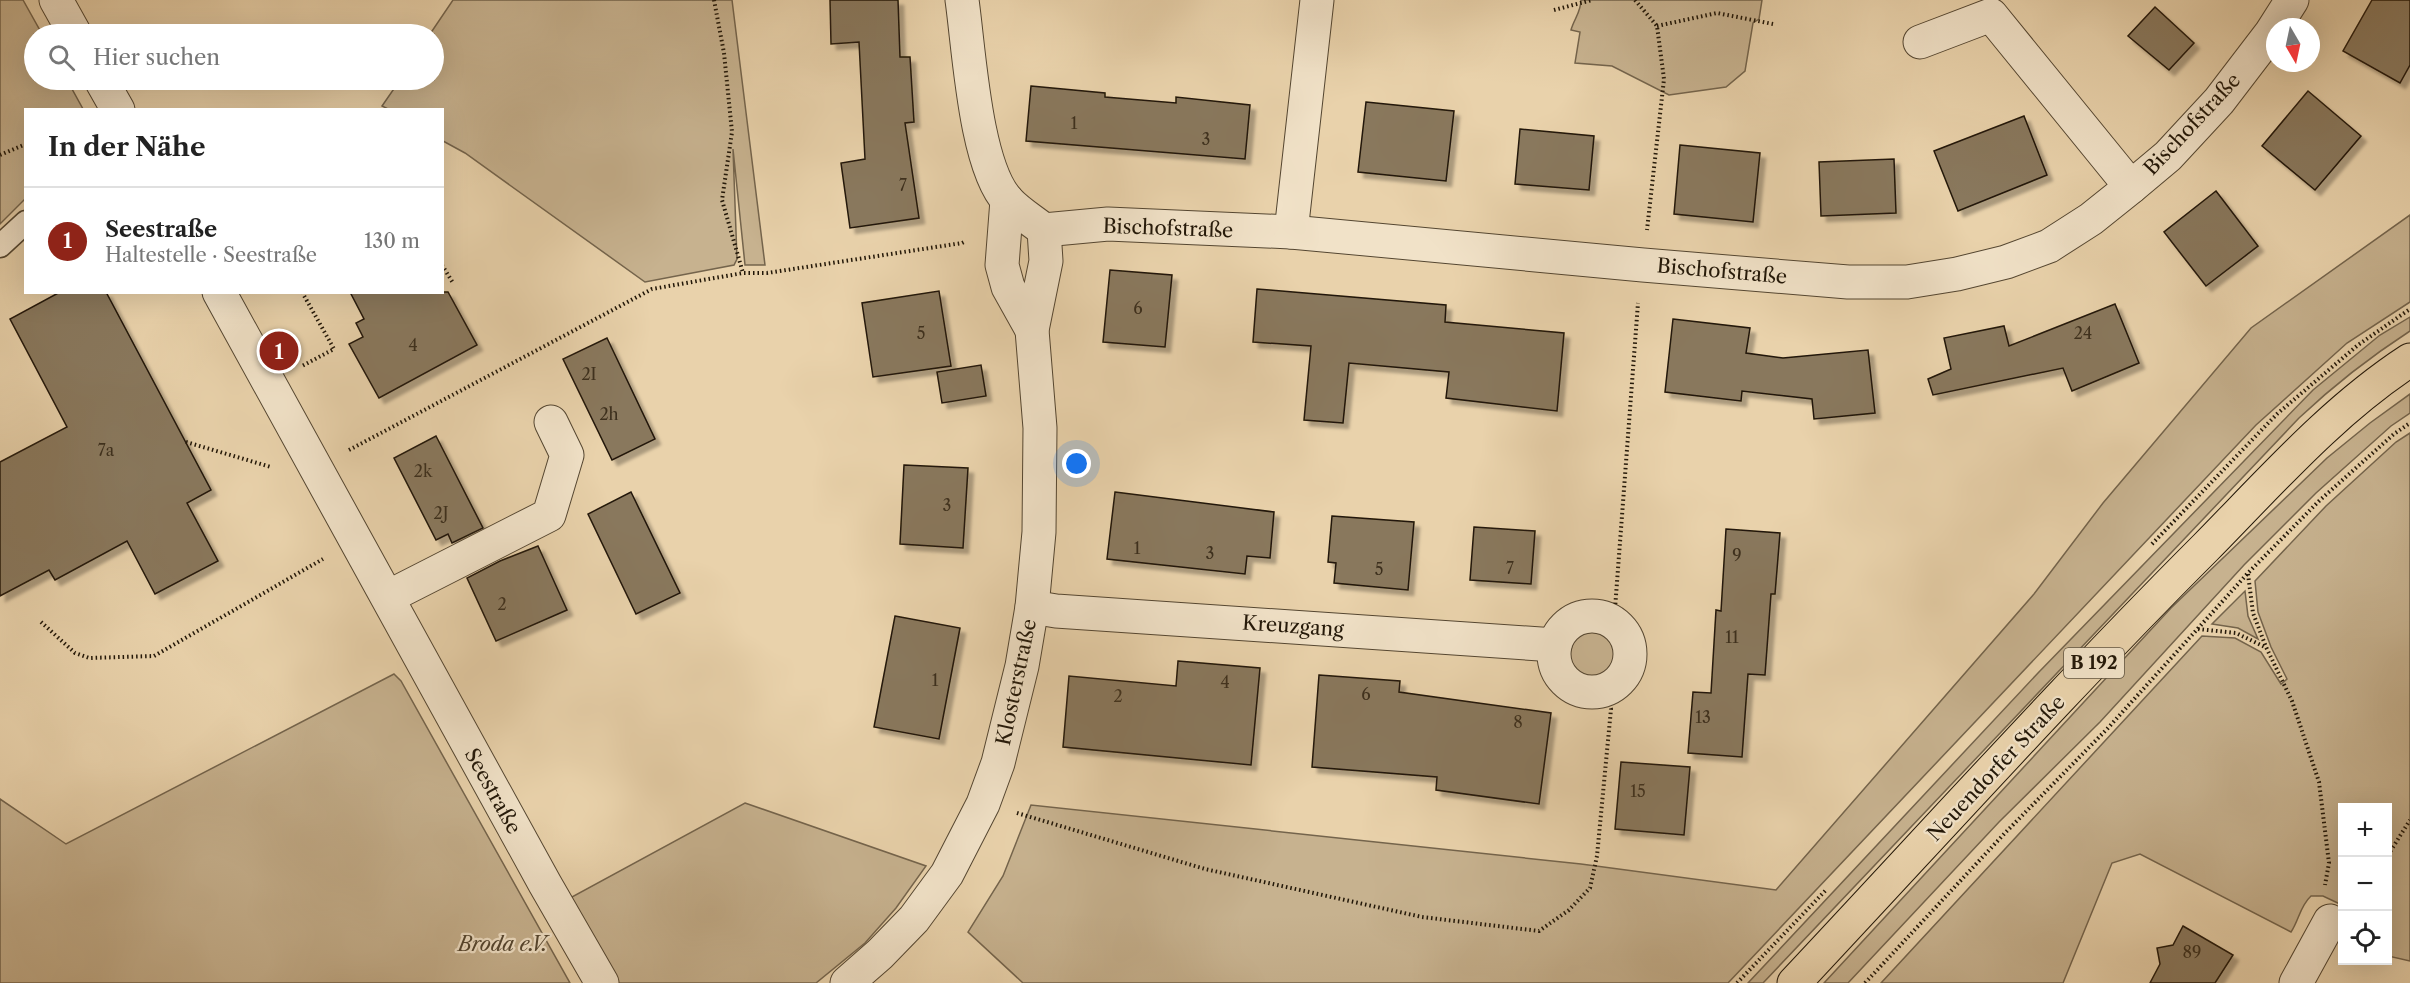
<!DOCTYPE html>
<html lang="de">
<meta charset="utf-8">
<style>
:root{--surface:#fff;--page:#f2f2f2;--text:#222;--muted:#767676;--line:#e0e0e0;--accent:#8f2418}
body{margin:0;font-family:"Libre Caslon Text",serif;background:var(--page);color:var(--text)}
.controls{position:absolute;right:18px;bottom:18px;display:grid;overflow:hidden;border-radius:0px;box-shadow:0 6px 24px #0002}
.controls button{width:54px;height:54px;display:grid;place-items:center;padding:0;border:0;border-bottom:2px solid var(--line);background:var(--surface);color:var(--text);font:30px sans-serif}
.compass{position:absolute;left:2266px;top:18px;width:54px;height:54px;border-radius:50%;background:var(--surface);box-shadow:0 6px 24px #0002;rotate:171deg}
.you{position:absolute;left:1077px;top:464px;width:21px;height:21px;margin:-15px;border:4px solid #fff;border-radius:50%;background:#1a73e8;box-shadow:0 0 0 9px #1a73e833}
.badge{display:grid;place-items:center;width:39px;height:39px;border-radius:50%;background:var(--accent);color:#fff;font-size:20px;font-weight:700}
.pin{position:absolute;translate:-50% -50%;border:3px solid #fff;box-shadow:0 2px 6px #0006}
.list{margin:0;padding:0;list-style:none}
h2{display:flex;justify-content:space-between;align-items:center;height:78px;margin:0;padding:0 24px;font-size:26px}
h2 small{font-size:20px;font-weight:400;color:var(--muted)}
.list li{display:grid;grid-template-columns:39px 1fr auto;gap:18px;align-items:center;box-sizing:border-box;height:108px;padding:0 24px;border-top:2px solid var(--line)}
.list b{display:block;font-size:22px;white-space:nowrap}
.list p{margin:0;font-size:20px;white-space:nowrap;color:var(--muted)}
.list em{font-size:20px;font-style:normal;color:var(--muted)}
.icon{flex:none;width:33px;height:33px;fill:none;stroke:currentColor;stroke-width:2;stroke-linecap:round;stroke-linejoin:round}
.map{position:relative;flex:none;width:2410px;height:983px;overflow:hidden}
.search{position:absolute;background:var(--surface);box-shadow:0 6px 24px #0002;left:24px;top:24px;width:420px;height:66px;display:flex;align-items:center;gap:15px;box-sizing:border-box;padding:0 21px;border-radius:33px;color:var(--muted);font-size:22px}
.panel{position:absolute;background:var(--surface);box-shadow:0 6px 24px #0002;left:24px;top:108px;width:420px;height:186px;border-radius:0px}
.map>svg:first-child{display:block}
</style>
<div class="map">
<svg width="2410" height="983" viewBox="0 0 2410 983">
<defs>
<filter id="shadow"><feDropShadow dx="5.5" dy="5.5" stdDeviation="1.5" flood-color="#0004"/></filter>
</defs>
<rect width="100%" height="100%" fill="#e9d2ab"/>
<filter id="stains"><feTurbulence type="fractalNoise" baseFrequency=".00333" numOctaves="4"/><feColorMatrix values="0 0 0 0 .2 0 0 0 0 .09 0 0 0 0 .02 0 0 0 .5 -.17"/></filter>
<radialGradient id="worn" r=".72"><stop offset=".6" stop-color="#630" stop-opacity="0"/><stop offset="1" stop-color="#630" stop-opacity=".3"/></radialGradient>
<!-- green -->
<g fill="#c7b28f" stroke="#74644c" stroke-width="1.5">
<polygon points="0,0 23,0 42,34 34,34 34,80 67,80 83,109 26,110 25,199 0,224"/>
<polygon points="453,0 732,0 765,265 745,265 733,149 737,259 734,265 645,282 465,153 443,141 442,110 388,109 382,106 400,80 434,80 434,34 430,34"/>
<path d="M1581 0H1762L1759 19 1753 23 1745 71 1726 87 1669 95 1612 66 1575 63 1580 32 1571 30C1574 19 1581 12 1581 0Z"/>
<polygon points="2410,215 2410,302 2347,343 2256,425 1728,983 1023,983 968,932 1003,876 1031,805 1581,864 1776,890 2034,594 2103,503 2251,328"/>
<path d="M2410 317V331C2370 357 2334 385 2299 418L1763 983H1748L2038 673 2313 390 2380 335Z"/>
<polygon points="2410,394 2410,413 2391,426 2316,493 2244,565 2100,722 1999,822 1848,983 1824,983 2171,608 2327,458 2370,423"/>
<path d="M2410 433V961L2388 956V808H2342V905L2323 896H2311C2300 906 2299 920 2291 932L2140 854 2112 863 2063 983H1881L2202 636 2235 638 2261 652 2281 684 2287 679 2271 647 2258 612 2255 581 2326 506 2396 442Z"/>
<polygon points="2245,591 2248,616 2258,639 2238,628 2212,624"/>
<circle cx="1592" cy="654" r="22"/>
<polygon points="394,674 401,681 570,983 0,983 0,799 66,844"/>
<polygon points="745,803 926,866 896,908 865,943 816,983 618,983 570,898"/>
</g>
<!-- building -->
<g fill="#89785d" stroke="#221708" stroke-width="1.5" filter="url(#shadow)">
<polygon points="830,0 898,0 900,57 910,57 914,122 905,123 919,218 850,228 841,163 865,159 859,42 831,44"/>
<polygon points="2372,0 2410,0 2410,65 2400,83 2343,51"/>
<polygon points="2155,7 2194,43 2169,70 2128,36"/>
<polygon points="1031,86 1105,93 1105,97 1176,103 1176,97 1250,105 1245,159 1026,141"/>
<polygon points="2308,91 2361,136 2315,190 2262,146"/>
<polygon points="1366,102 1454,111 1446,181 1358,172"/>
<polygon points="2024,116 2047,175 1958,211 1934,151"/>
<polygon points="1520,129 1594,136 1589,190 1515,184"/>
<polygon points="1680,145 1760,153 1753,222 1674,214"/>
<polygon points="1894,159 1896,213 1821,216 1819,162"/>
<polygon points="2216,191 2258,246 2206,286 2164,232"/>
<polygon points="1110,270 1172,275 1165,347 1103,342"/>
<polygon points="1257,289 1446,305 1445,322 1564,333 1557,411 1446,398 1449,372 1349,363 1343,423 1304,420 1311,346 1253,342"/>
<polygon points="939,291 951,366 873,377 862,303"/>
<polygon points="60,292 106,292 211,490 187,503 218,561 155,594 127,541 55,580 49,570 0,596 0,462 67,427 10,319"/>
<polygon points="350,292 448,292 477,345 379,398 349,344 363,337 356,323 364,319"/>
<polygon points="2115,304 2139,363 2072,391 2063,368 1933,395 1928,379 1951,369 1944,338 2004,326 2009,346"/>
<polygon points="1673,319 1750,328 1746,353 1783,358 1868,350 1875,413 1814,419 1812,399 1742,391 1741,401 1665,392"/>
<polygon points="607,338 655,439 612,460 563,359"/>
<polygon points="981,365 986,396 942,403 937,372"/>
<polygon points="436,436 483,528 452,543 448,534 436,540 394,458"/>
<polygon points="904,465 968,468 963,548 900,544"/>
<polygon points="631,492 680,593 636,614 588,514"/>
<polygon points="1115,492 1274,512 1270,558 1247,556 1245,574 1107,559"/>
<polygon points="1332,516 1414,522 1408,590 1334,583 1336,563 1328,562"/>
<polygon points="1474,527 1535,531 1531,584 1470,580"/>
<polygon points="1726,529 1780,533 1775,594 1771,594 1765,675 1748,674 1742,757 1688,753 1693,692 1711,693 1716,610 1721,611"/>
<polygon points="538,546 567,610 496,641 467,578 500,561"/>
<polygon points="895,616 960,628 939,739 874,727"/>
<polygon points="1178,661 1260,668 1251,765 1063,747 1069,676 1176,686"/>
<polygon points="1319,675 1400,681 1399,692 1551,713 1539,804 1436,790 1437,777 1312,767"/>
<polygon points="1621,762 1690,767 1684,835 1615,829"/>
<polygon points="2183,926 2233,955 2215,983 2150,983 2160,964 2157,948 2173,945"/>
</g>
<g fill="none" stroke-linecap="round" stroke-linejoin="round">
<defs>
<polyline id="service" points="0,246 26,222"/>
<g id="minor">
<polyline points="56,0 75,34"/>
<polyline points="1920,42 1991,15 2131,187"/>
<polyline points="101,80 118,110"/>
<polyline points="1007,200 1002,265 1008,287 1032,330"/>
<polyline points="1044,230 1108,224 1291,232 1643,265 1848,282 1907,282 1957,274 2006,262 2049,246 2091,219 2131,187 2168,156 2219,101 2271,33 2292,0"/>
<polyline points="1291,232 1317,0"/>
<polyline points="219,292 545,884 602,983"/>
<polyline points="388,597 549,515 567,455 551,422"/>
<polyline points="1032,607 1056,611 1555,645"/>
<circle cx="1592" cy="654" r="38"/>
<path d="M847 983 880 954 914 919 947 874 983 804 998 763 1022 666 1032 607 1039 532 1040 428 1032 330 1046 261 1044 230C1033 221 1018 212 1008 201 975 166 969 49 962 0"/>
<polyline points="2296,983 2330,921"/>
</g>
<path id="primary" d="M1794 983C1931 837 2065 688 2206 547 2270 482 2333 410 2410 360"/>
</defs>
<!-- service casing -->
<use href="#service" stroke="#544631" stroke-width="25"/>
<!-- minor casing -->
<use href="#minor" stroke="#544631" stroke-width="35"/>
<!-- primary casing -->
<use href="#primary" stroke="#221708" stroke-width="35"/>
<!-- path -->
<g stroke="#221708" stroke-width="4" stroke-dasharray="1.5 3" stroke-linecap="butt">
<polyline points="714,0 724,53 732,132 722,200 743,273"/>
<polyline points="1635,0 1657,26 1664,79 1647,230"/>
<polyline points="1554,10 1592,0"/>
<polyline points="1657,26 1717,13 1773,24"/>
<polyline points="0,155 26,144"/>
<polyline points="442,265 453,283"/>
<polyline points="302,292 334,349 302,366"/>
<polyline points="186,442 271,467"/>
<polyline points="349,450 652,289 743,273 767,273 962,243 966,241"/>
<polyline points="2152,544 2277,414 2358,345 2410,309"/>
<polyline points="2248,574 2253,613 2266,647 2292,701 2319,782 2329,863 2325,885"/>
<polyline points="41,622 75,653 89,658 154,656 323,559"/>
<polyline points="1614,622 1638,303"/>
<polyline points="2198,629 2236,633 2265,647"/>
<polyline points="1017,813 1205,869 1422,917 1539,931 1569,910 1590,888 1597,856 1611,709 1604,690"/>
<polyline points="2388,855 2410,820"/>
<polyline points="1737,983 1826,890"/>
<polyline points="1865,983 2005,833 2108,728 2248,573 2320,500 2394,434 2410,423"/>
</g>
<!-- service -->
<use href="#service" stroke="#f1e2c8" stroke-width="22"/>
<!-- minor -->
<use href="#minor" stroke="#f1e2c8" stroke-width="33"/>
<!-- primary -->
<use href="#primary" stroke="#e9d2ab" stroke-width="33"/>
</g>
<g text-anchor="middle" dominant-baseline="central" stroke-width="4.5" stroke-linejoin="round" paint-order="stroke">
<!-- number labels -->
<g font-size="16" fill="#3c2f1d">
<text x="1074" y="123">1</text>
<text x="1206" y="139">3</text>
<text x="903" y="185">7</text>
<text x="1138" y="308">6</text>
<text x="921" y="333">5</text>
<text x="2083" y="333">24</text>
<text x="413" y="345">4</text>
<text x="589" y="374">2I</text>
<text x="609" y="414">2h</text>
<text x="106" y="450">7a</text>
<text x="423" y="471">2k</text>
<text x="947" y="505">3</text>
<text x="441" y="513">2J</text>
<text x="1137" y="548">1</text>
<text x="1210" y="553">3</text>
<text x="1737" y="555">9</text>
<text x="1510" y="568">7</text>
<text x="1379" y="569">5</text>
<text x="502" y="604">2</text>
<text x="1732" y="637">11</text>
<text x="935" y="680">1</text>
<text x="1225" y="682">4</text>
<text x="1366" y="694">6</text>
<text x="1118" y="696">2</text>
<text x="1703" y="717">13</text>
<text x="1518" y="722">8</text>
<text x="1638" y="791">15</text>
<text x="2192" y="952">89</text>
</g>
<!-- shield labels -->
<rect fill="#f1e2c8" stroke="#605442" stroke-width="1.5" x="2064" y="648" width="60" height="30" rx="4.5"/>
<g font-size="18" font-weight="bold" fill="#221708">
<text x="2094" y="663">B 192</text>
</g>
<!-- street labels -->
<g font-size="20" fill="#221708" stroke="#f1e2c8">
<text transform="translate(2192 124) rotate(-47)">Bischofstraße</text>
<text transform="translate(1168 228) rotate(2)">Bischofstraße</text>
<text transform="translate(1722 271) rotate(5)">Bischofstraße</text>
<text transform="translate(1293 626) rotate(4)">Kreuzgang</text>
<text transform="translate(1016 682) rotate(-78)">Klosterstraße</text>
<text transform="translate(1996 768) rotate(-47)">Neuendorfer Straße</text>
<text transform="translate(493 791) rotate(61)">Seestraße</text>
</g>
<!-- park labels -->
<g font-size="20" font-style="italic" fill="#544630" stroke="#f1e2c8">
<text x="503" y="944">Broda e.V.</text>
</g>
</g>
<rect width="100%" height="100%" filter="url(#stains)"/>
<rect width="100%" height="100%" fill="url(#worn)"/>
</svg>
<div class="controls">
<button>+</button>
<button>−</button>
<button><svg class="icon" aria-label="locate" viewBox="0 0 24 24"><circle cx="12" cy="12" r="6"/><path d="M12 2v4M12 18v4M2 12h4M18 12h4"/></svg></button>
</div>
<svg class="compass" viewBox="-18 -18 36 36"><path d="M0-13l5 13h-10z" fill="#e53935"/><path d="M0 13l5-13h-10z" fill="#767676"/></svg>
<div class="you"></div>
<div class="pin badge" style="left:279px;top:351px">1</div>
<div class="search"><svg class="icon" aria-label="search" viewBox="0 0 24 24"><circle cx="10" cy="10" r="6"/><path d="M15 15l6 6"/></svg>Hier suchen</div>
<section class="panel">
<h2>In der Nähe<small></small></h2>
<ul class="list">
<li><span class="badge">1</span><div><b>Seestraße</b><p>Haltestelle · Seestraße</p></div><em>130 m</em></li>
</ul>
</section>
</div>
